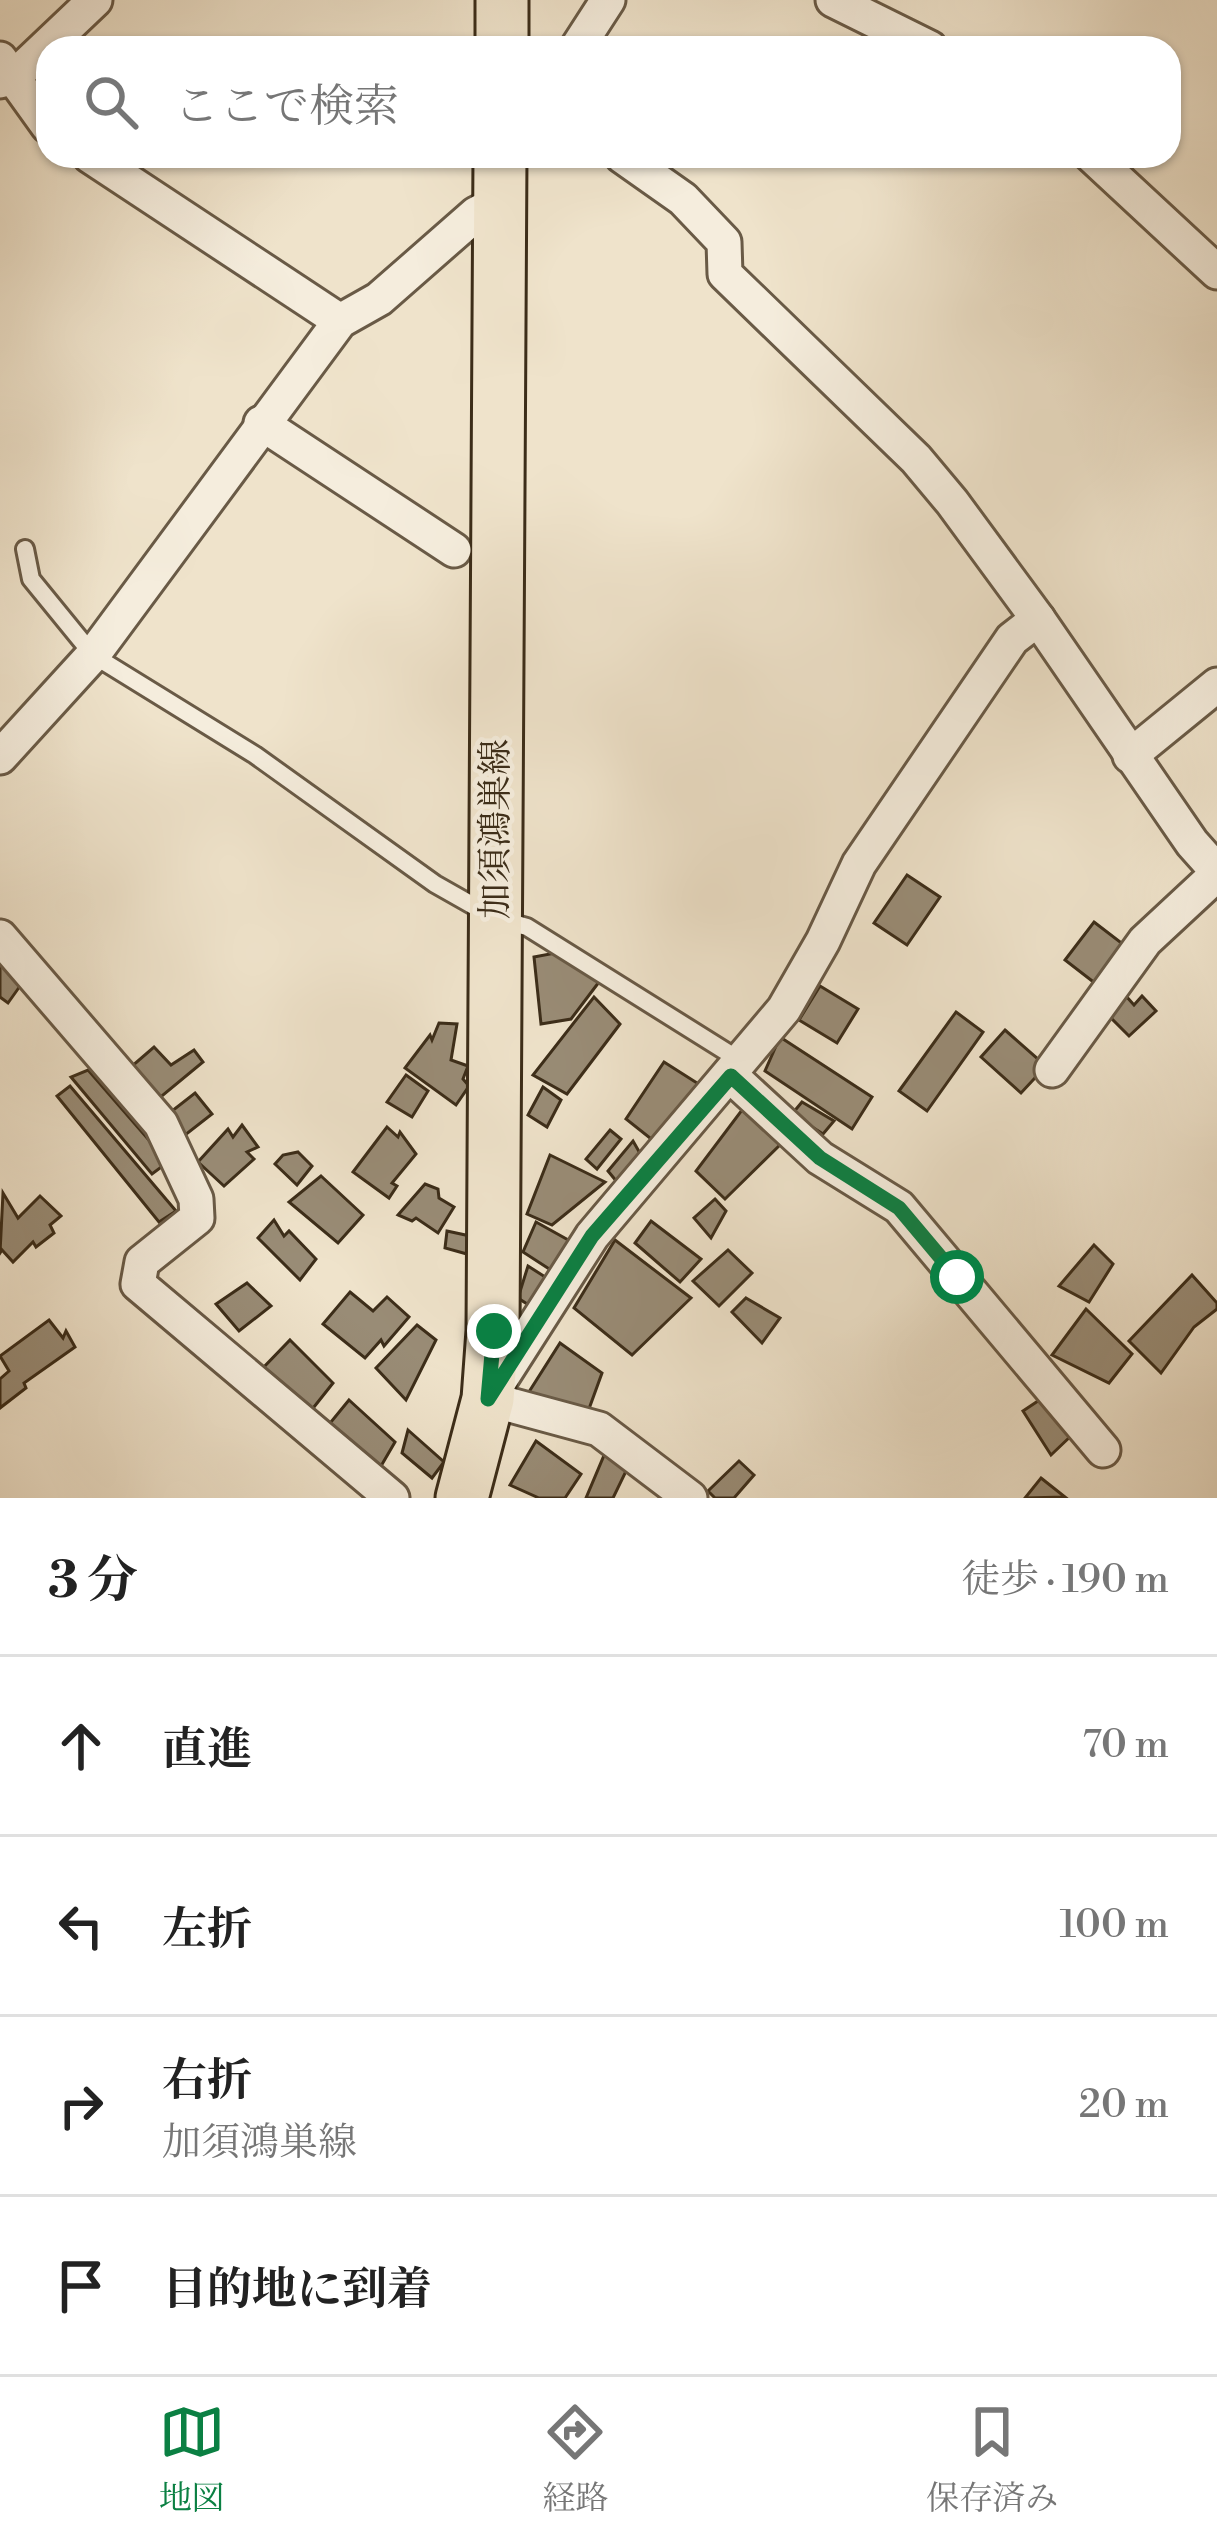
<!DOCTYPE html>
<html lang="ja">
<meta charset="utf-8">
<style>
:root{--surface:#fff;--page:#f6f6f6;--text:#222;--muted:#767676;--line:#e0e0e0;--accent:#0b8043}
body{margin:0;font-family:"Libre Bodoni","Noto Serif JP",serif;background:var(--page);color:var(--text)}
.stop{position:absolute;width:36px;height:36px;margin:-27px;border:9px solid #0b8043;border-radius:50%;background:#fff}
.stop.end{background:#0b8043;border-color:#fff;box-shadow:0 3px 12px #0008}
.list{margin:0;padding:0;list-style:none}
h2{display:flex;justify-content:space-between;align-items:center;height:156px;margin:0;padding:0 48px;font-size:51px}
h2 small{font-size:39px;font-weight:400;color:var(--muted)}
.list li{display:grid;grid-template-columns:78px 1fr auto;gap:36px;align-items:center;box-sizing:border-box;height:180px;padding:0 48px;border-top:3px solid var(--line)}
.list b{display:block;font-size:45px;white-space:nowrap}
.list p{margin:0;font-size:39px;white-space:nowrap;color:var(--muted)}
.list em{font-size:39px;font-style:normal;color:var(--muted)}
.icon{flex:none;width:66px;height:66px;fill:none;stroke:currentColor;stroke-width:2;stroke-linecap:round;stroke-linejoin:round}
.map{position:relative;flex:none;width:1217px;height:1498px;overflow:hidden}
.search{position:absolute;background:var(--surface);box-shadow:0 3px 9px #0004;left:36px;right:36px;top:36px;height:132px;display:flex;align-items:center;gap:30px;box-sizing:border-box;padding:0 42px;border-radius:36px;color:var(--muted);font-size:45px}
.sheet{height:876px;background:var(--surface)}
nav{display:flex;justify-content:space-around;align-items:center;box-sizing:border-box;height:168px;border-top:3px solid var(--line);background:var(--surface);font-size:33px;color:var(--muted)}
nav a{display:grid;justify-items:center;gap:6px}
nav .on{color:var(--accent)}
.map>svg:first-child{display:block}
</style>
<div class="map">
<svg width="1217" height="1498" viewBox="0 0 1217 1498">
<rect width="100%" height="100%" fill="#efe3cb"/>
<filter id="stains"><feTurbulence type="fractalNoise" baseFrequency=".00167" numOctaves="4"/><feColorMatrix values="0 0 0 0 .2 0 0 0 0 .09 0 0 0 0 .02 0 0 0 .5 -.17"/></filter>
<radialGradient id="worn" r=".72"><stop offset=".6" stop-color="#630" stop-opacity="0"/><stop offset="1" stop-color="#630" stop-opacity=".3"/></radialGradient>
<!-- building -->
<g fill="#998c76" stroke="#3c2d19" stroke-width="3">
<polygon points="907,875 940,897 907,945 874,923"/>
<polygon points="1094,922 1128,948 1100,987 1065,960"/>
<polygon points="555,953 599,982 571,1019 541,1024 534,957"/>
<polygon points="0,962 25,979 8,1003 0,997"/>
<polygon points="820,986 858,1009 837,1043 799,1020"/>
<polygon points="1126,996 1134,1005 1142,996 1156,1011 1129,1036 1107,1014"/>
<polygon points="594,997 620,1024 567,1094 533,1075"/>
<polygon points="956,1012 983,1032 927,1111 899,1091"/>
<polygon points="439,1023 457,1024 451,1060 468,1066 463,1079 469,1086 456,1105 405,1068 430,1035 432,1040"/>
<polygon points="1005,1030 1046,1066 1021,1093 981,1057"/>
<polygon points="780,1037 872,1097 852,1129 765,1071"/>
<polygon points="154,1047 171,1065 194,1050 203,1062 151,1105 124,1073"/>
<polygon points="664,1062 708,1090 655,1142 626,1119"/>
<polygon points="88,1070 168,1162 152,1174 71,1077"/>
<polygon points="406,1075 428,1091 412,1117 387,1102"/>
<polygon points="70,1086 176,1211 159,1222 57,1096"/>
<polygon points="543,1087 561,1100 547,1127 528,1115"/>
<polygon points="195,1093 212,1114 180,1139 163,1118"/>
<polygon points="802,1102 834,1121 823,1134 792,1114"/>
<polygon points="742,1110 786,1139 725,1199 696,1171"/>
<polygon points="242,1125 258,1147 247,1152 254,1159 224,1186 198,1162 228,1129 233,1137"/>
<polygon points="387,1127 398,1137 400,1132 416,1154 392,1183 397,1186 389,1198 353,1172"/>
<polygon points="610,1130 621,1139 597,1169 586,1159"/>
<polygon points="633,1141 641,1155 622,1188 608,1171"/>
<polygon points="298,1152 312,1166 297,1185 275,1164 283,1155"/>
<polygon points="550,1155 605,1182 552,1225 527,1214"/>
<polygon points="321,1176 363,1215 338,1243 289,1202"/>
<polygon points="425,1184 438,1189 439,1198 454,1207 438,1233 416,1218 412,1221 398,1215"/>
<polygon points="3,1193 18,1218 40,1196 61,1216 50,1225 54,1233 36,1247 33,1242 13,1262 2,1250 0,1253"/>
<polygon points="715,1199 726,1211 711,1238 694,1218"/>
<polygon points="274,1220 284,1236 289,1231 316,1259 300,1280 258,1238"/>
<polygon points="651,1221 701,1259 680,1282 635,1243"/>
<polygon points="536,1222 579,1246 557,1274 523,1252"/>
<polygon points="447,1231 470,1236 467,1254 445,1248"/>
<polygon points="615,1240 691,1298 632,1355 574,1308"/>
<polygon points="1094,1245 1113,1264 1089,1302 1059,1286"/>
<polygon points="728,1250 752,1273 719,1306 693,1281"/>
<polygon points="528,1266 553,1282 538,1311 518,1298"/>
<polygon points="1192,1275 1217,1303 1217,1309 1194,1327 1161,1373 1129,1341"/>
<polygon points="247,1283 271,1306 239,1331 216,1304"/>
<polygon points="350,1292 373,1311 387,1297 409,1317 384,1346 381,1340 365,1358 323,1324"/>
<polygon points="746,1298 780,1318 762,1343 732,1312"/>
<polygon points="1086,1309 1132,1354 1109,1383 1052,1355"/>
<polygon points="49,1320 63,1338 66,1331 75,1347 24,1383 26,1388 0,1408 0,1379 9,1371 0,1356"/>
<polygon points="417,1325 436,1340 406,1400 376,1368"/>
<polygon points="290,1340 333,1383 310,1412 262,1369"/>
<polygon points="560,1343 602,1373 586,1417 527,1395"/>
<polygon points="1041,1399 1073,1434 1051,1455 1023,1411"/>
<polygon points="349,1400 395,1442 381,1466 369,1467 326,1428"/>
<polygon points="408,1430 444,1462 432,1478 402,1453"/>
<polygon points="536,1441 581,1474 565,1498 539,1498 510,1485"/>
<polygon points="608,1446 630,1463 613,1498 586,1498"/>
<polygon points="739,1461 754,1475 734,1498 715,1498 708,1491"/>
<polygon points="1041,1478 1065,1497 1025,1498"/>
</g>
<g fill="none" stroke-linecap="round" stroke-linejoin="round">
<defs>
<polyline id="lane" points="25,549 31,579 93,655 255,755 435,884 495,918 527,927 741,1061"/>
<g id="street">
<polyline points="833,0 930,48"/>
<polyline points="577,48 608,0"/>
<polyline points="0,59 48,126"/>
<polyline points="0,81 14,77 95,0"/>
<polyline points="90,156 340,321"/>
<polyline points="622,156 683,199 724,242 725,274 916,459 952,502 1038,619 1192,843 1217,871"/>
<polyline points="1092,156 1217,272"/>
<polyline points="261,423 454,550"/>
<polyline points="1130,756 1217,685"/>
<polyline points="0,757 93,655 340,321 379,299 476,214 499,202"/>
<polyline points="0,937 161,1124 196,1199 197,1218 142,1262 138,1284 392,1498"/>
<polyline points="1052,1070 1145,941 1217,874"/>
<polyline points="731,1076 820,1158 899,1207 1103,1450"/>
<polyline points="690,1498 599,1429 488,1399 592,1236 784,1009 823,941 859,864 1012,639 1038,619"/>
</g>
<g id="primary">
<polyline points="502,48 502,0"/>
<polyline points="462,1498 488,1399 493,1331 500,156"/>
</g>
</defs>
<!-- lane casing -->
<use href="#lane" stroke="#695a46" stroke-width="22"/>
<!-- street casing -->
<use href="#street" stroke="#695a46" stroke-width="39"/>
<!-- primary casing -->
<use href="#primary" stroke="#3c2d19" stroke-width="57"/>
<!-- lane -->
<use href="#lane" stroke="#f5eddd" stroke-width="16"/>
<!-- street -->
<use href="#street" stroke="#f5eddd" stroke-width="33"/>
<!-- primary -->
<use href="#primary" stroke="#efe3cb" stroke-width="51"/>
</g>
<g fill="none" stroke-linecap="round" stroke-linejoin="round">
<!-- route -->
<polyline stroke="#0b8043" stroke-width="15" points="494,1331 488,1399 592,1236 731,1076 820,1158 899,1208 957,1277"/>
</g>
<g text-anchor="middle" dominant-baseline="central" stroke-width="9" stroke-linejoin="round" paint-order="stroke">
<!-- street labels -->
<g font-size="36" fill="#3c2d19" stroke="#f5eddd">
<text transform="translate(496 829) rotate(-90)">加須鴻巣線</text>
</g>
</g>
<rect width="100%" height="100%" filter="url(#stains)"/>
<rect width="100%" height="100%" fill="url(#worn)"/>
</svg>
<div class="stop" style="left:957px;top:1277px"></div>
<div class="stop end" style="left:494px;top:1331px"></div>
<div class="search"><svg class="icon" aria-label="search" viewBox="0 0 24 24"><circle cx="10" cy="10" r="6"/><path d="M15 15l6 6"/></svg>ここで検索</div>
</div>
<section class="sheet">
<h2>3 分<small>徒歩 · 190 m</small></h2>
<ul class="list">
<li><svg class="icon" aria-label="ahead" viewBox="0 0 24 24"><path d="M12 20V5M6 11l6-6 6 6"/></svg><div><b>直進</b></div><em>70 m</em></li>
<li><svg class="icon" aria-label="left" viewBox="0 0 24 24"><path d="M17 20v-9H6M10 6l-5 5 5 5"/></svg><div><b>左折</b></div><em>100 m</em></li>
<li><svg class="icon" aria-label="right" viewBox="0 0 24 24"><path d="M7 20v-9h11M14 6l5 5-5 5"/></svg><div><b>右折</b><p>加須鴻巣線</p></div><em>20 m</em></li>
<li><svg class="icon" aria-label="arrive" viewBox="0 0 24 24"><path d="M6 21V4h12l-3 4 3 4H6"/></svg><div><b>目的地に到着</b></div></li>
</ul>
</section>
<nav>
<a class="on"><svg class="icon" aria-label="map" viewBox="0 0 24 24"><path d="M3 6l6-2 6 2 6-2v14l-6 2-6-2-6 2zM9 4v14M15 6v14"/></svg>地図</a>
<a><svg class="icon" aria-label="directions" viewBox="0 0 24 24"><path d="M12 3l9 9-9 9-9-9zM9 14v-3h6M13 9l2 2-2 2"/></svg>経路</a>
<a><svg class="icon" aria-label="saved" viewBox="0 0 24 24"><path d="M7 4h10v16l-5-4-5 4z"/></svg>保存済み</a>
</nav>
